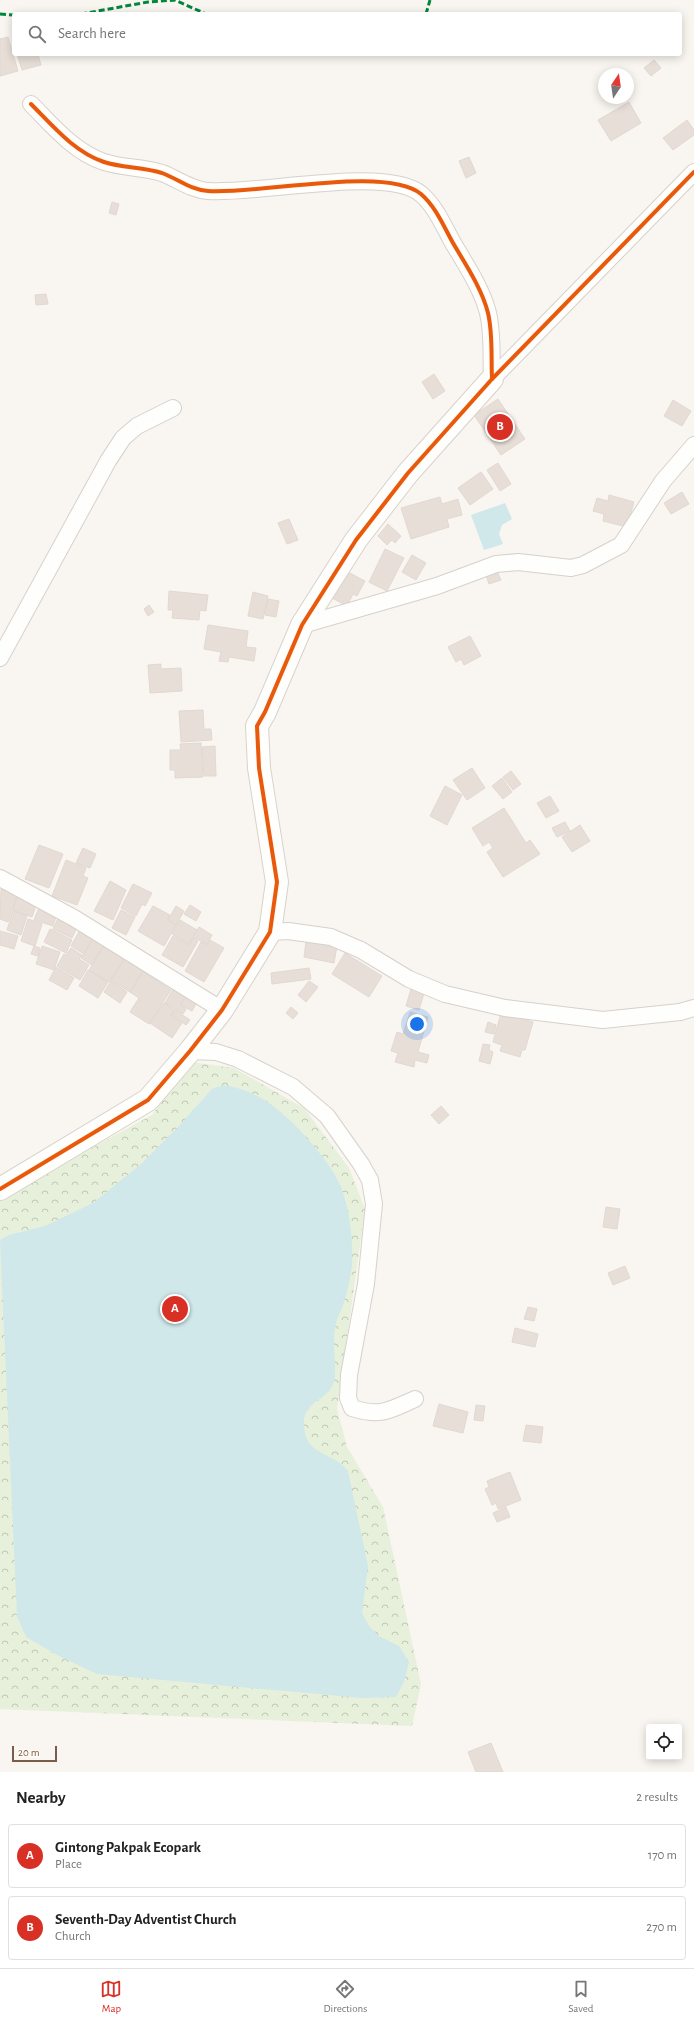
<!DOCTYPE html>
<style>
:root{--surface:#fff;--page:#f6f6f6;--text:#222;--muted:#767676;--line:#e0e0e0;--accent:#d93025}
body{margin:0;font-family:"Alegreya Sans",sans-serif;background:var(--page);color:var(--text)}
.controls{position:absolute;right:12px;bottom:12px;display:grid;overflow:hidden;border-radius:4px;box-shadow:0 2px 10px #0003}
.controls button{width:36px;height:36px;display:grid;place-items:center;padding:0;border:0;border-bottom:1px solid var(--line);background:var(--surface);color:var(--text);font:20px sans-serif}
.compass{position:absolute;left:598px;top:68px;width:36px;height:36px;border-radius:50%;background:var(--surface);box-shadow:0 2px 10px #0003;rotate:13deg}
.scale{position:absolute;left:12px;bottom:10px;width:45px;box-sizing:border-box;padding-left:4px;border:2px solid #7a5c4d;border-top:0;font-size:11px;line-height:14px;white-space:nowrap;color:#7a5c4d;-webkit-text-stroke:3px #fffaf3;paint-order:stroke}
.you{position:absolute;left:417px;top:1024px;width:14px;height:14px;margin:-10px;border:3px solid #fff;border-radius:50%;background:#1a73e8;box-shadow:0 0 0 6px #1a73e833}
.badge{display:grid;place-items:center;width:26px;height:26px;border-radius:50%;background:var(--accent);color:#fff;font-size:13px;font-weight:700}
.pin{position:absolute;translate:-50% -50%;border:2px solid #fff;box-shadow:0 1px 4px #0006}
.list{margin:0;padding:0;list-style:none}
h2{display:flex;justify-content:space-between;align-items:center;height:52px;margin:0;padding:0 16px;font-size:17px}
h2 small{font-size:13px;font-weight:400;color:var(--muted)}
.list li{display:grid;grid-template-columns:26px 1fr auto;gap:12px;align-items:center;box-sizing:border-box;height:64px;margin:0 8px 8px;padding:0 8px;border:1px solid var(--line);border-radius:4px}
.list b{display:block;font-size:15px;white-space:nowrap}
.list p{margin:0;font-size:13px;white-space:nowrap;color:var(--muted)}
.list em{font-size:13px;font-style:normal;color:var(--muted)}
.icon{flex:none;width:22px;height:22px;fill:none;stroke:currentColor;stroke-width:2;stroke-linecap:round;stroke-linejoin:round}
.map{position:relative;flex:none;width:694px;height:1772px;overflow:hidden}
.search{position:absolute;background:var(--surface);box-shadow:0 2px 10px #0003;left:12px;right:12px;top:12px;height:44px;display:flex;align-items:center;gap:10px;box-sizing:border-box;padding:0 14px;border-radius:4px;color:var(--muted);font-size:15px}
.sheet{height:196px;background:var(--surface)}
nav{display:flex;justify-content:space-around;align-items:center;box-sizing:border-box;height:56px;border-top:1px solid var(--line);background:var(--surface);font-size:11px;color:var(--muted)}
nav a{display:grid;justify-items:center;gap:2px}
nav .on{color:var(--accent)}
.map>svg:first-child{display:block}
</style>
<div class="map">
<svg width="694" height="1772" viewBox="0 0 694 1772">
<defs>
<pattern id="forest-crowns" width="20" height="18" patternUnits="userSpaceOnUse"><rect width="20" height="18" fill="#e7f0db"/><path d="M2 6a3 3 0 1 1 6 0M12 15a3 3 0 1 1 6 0" fill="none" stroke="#c0c6b4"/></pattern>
</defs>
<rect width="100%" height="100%" fill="#f9f5f0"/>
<!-- forest -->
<polygon fill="url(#forest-crowns)" points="191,1062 234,1068 304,1108 349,1168 365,1209 337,1409 347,1447 383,1507 421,1684 412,1726 0,1709 0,1198 152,1115"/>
<!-- water -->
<g fill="#d0e8ea">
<polygon points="505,503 512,519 502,525 499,534 503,544 484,550 471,515"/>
<path d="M224 1085C239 1088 253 1092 266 1101 291 1117 330 1160 341 1187 350 1212 353 1237 352 1264 351 1277 347 1293 343 1305 340 1313 336 1320 335 1328 332 1343 337 1371 334 1382 326 1404 298 1400 305 1433 309 1455 336 1454 348 1471L368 1566 362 1613 369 1626 379 1636 399 1646 409 1662 404 1682 396 1697 362 1698 97 1674 57 1655 26 1637 17 1616 0 1240 9 1235 45 1226 93 1203 141 1164 179 1126 212 1089Z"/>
</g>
<!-- building -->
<g fill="#e6ded7" stroke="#e2d8d2">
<polygon points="8,37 18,71 0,76 0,39"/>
<polygon points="17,54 38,54 41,65 22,70"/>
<polygon points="654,60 661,68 651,76 644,68"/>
<polygon points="629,102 641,123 611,141 598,120"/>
<polygon points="687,120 694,130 694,135 673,150 663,138"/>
<polygon points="469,157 476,173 466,178 459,161"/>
<polygon points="112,202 119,204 116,215 109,213"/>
<polygon points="46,294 48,304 36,305 35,295"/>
<polygon points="434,374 445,391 433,399 422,382"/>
<polygon points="498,399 525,439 501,455 474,415"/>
<polygon points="673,400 691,411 682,426 664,416"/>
<polygon points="498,463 511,484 500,491 487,470"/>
<polygon points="481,472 493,489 470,505 458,488"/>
<polygon points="682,492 689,504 671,514 664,503"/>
<polygon points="609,495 634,502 627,527 603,521 604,514 593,511 597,498 608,501"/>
<polygon points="440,497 442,504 458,499 462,515 447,519 449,527 411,539 401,508"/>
<polygon points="289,519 298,540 287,544 278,523"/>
<polygon points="388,524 401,536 395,543 392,540 387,545 378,536"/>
<polygon points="385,549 404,558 387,591 369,582"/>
<polygon points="412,555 426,563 416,580 402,572"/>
<polygon points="346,571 365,581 357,596 353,594 347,606 332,598"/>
<polygon points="497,571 501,580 489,584 486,575"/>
<polygon points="169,591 208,595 206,611 200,610 199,620 172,618 173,610 168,610"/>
<polygon points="253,592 268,596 263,619 248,616"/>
<polygon points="268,599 279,601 276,617 265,615"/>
<polygon points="149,605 154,612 148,616 144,609"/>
<polygon points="208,625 248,631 246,647 256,648 254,661 229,657 228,662 219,661 221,652 204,649"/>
<polygon points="470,636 481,656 464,665 461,659 456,662 448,647"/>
<polygon points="161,664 161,669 181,668 182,691 150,693 148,665"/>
<polygon points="203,710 204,729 211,729 212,740 181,742 179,711"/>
<polygon points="201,743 203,777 175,778 175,770 170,770 170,750 181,750 180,744"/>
<polygon points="215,746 216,776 204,776 202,747"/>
<polygon points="472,768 485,788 467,800 453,780"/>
<polygon points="511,771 521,784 513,790 503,777"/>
<polygon points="502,778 512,792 503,799 492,786"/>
<polygon points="445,786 462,795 447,825 430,816"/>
<polygon points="550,796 559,811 546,818 537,803"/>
<polygon points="504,808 526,843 530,840 540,854 503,877 487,852 493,848 489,842 483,846 472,828"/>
<polygon points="565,822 570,831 557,837 552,828"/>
<polygon points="580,825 590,841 572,852 562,837"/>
<polygon points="39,845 63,854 49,888 25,879"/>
<polygon points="83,848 96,854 90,868 76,863"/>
<polygon points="66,860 86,868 83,876 88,878 77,905 52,896"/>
<polygon points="110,881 126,890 113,920 94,911"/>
<polygon points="133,884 152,893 145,906 142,904 136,916 121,908"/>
<polygon points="1,889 17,895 8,922 0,919"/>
<polygon points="18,894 38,900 32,917 13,910"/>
<polygon points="40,905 58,911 53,926 34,920"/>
<polygon points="190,905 201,912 196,921 184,914"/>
<polygon points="153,906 170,915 167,920 176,925 164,946 138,931"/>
<polygon points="176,906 184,911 176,925 168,920"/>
<polygon points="121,910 135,917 126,935 112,928"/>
<polygon points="13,911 27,916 21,935 7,930"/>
<polygon points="60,914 79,923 72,938 53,929"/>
<polygon points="28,919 42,924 35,946 21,941"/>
<polygon points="180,920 197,930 189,944 172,934"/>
<polygon points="82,926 95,934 84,954 71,946"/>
<polygon points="199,927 212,935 207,944 193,937"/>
<polygon points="50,929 72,940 66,953 44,942"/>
<polygon points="0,931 18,936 14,949 0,945"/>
<polygon points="173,936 189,945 193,938 198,941 183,967 162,955"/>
<polygon points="95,937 105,943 92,965 81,958"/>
<polygon points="210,940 224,948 204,982 185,971 201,942 207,945"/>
<polygon points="306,941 337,946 334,963 304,957"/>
<polygon points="106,943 126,956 109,982 89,970"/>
<polygon points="34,946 40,948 38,956 31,954"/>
<polygon points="42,946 60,952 54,970 36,964"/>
<polygon points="71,948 82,955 79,959 89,965 80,980 57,966 64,954 66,955"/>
<polygon points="129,953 147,965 130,992 111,980"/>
<polygon points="345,953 382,976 369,997 332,974"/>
<polygon points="56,967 74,978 67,990 49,980"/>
<polygon points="309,968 311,979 272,984 271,973"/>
<polygon points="88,970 108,982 98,998 79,986"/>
<polygon points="143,972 171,990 149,1024 130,1012 139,998 130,992"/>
<polygon points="111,981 127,992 120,1003 104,992"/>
<polygon points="309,981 318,987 306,1002 298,995"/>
<polygon points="175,986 187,993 180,1005 186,1009 183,1014 165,1003"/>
<polygon points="411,989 424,993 419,1010 406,1006"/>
<polygon points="188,993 199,999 192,1011 181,1005"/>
<polygon points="164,1003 174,1010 171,1015 182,1023 172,1038 150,1023"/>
<polygon points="291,1007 298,1013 293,1019 286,1013"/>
<polygon points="175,1010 190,1020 186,1025 172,1015"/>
<polygon points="410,1012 428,1017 418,1052 429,1055 427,1063 415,1060 414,1067 395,1062 398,1053 391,1051 397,1032 403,1034"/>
<polygon points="501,1013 533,1022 525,1050 522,1050 520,1057 500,1051 502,1045 493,1042"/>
<polygon points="488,1022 496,1025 494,1034 485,1032"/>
<polygon points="483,1044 490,1045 489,1050 493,1052 490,1064 479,1061"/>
<polygon points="441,1106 449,1115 439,1124 431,1115"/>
<polygon points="606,1207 620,1209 617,1229 603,1227"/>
<polygon points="625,1266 630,1278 613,1285 608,1273"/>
<polygon points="528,1307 537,1309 534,1321 524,1319"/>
<polygon points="515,1328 538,1334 535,1347 512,1342"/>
<polygon points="439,1404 468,1412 463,1433 433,1426"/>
<polygon points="476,1405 485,1406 483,1421 474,1420"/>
<polygon points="526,1425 543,1427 541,1443 523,1441"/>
<polygon points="510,1472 521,1500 498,1509 496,1503 492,1505 485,1489 489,1487 487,1481"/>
<polygon points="506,1507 510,1517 497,1522 493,1513"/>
<polygon points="491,1743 503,1772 476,1772 468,1752"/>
</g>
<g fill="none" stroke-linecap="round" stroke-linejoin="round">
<defs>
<g id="street">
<path d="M31 104C52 125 74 152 104 162 122 168 143 167 162 173 178 179 191 190 208 191 257 195 386 165 421 194 436 207 444 227 453 243 466 265 482 289 488 313 493 334 491 357 492 379"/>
<polyline points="492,379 694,172"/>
<polyline points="302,625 437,586 496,564 518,562 571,568 583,565 621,545 663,481 694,445"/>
<polyline points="0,658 108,461 123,438 137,426 173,408"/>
<polyline points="0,878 74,918 222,1010"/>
<polyline points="270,932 288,931 331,937 361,950 409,979 445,994 505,1008 603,1020 680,1012 694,1008"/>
<path d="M190 1051 216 1052 238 1059 293 1087 327 1116 361 1164 370 1180 374 1204 366 1284 349 1375 348 1398 352 1408C381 1417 388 1411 415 1399"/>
</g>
<polyline id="secondary" points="0,1189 148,1100 190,1051 222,1010 270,932 277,882 259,768 257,726 265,712 302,625 356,540 408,473 492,379"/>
</defs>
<!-- street casing -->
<use href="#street" stroke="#d7d1cb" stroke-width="18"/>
<!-- secondary casing -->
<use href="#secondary" stroke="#d9d2cb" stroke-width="24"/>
<!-- street -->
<use href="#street" stroke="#fefefd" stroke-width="16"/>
<!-- secondary -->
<use href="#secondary" stroke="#fefefd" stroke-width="22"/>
<!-- quiet -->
<g stroke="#00873e" stroke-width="3" stroke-dasharray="6 3" stroke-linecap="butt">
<polyline points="0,14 14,15"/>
<polyline points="81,14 148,2 175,0 206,14"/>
<polyline points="426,14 430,0"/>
</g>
<defs>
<g id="cycleway">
<path d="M31 104C52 125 74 152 104 162 122 168 143 167 162 173 178 179 191 190 208 191 257 195 386 165 421 194 436 207 444 227 453 243 466 265 482 289 488 313 493 334 491 357 492 379"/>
<polyline points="0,1189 148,1100 190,1051 222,1010 270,932 277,882 259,768 257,726 265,712 302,625 356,540 408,473 492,379 694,172"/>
</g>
</defs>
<!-- cycleway casing -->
<use href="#cycleway" stroke="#fffaf3" stroke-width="6"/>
<!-- cycleway -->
<use href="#cycleway" stroke="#e8590c" stroke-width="4"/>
</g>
</svg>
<div class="controls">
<button><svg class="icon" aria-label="locate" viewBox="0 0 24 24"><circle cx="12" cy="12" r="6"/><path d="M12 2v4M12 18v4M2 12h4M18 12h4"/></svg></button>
</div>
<svg class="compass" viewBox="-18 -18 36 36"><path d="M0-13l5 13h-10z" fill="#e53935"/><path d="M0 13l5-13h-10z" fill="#767676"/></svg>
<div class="scale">20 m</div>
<div class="you"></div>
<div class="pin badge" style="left:175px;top:1309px">A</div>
<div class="pin badge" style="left:500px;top:427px">B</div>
<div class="search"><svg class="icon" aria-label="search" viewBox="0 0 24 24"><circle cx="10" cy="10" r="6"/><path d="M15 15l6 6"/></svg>Search here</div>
</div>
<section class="sheet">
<h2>Nearby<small>2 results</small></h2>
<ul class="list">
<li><span class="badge">A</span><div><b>Gintong Pakpak Ecopark</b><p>Place</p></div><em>170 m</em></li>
<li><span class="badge">B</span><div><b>Seventh-Day Adventist Church</b><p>Church</p></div><em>270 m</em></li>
</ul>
</section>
<nav>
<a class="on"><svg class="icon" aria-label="map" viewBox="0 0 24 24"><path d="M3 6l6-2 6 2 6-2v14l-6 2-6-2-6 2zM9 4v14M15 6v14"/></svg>Map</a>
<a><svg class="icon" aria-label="directions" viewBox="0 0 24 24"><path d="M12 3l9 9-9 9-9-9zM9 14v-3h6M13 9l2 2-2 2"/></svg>Directions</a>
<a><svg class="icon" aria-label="saved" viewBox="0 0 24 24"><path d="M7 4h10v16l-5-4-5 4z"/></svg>Saved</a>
</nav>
